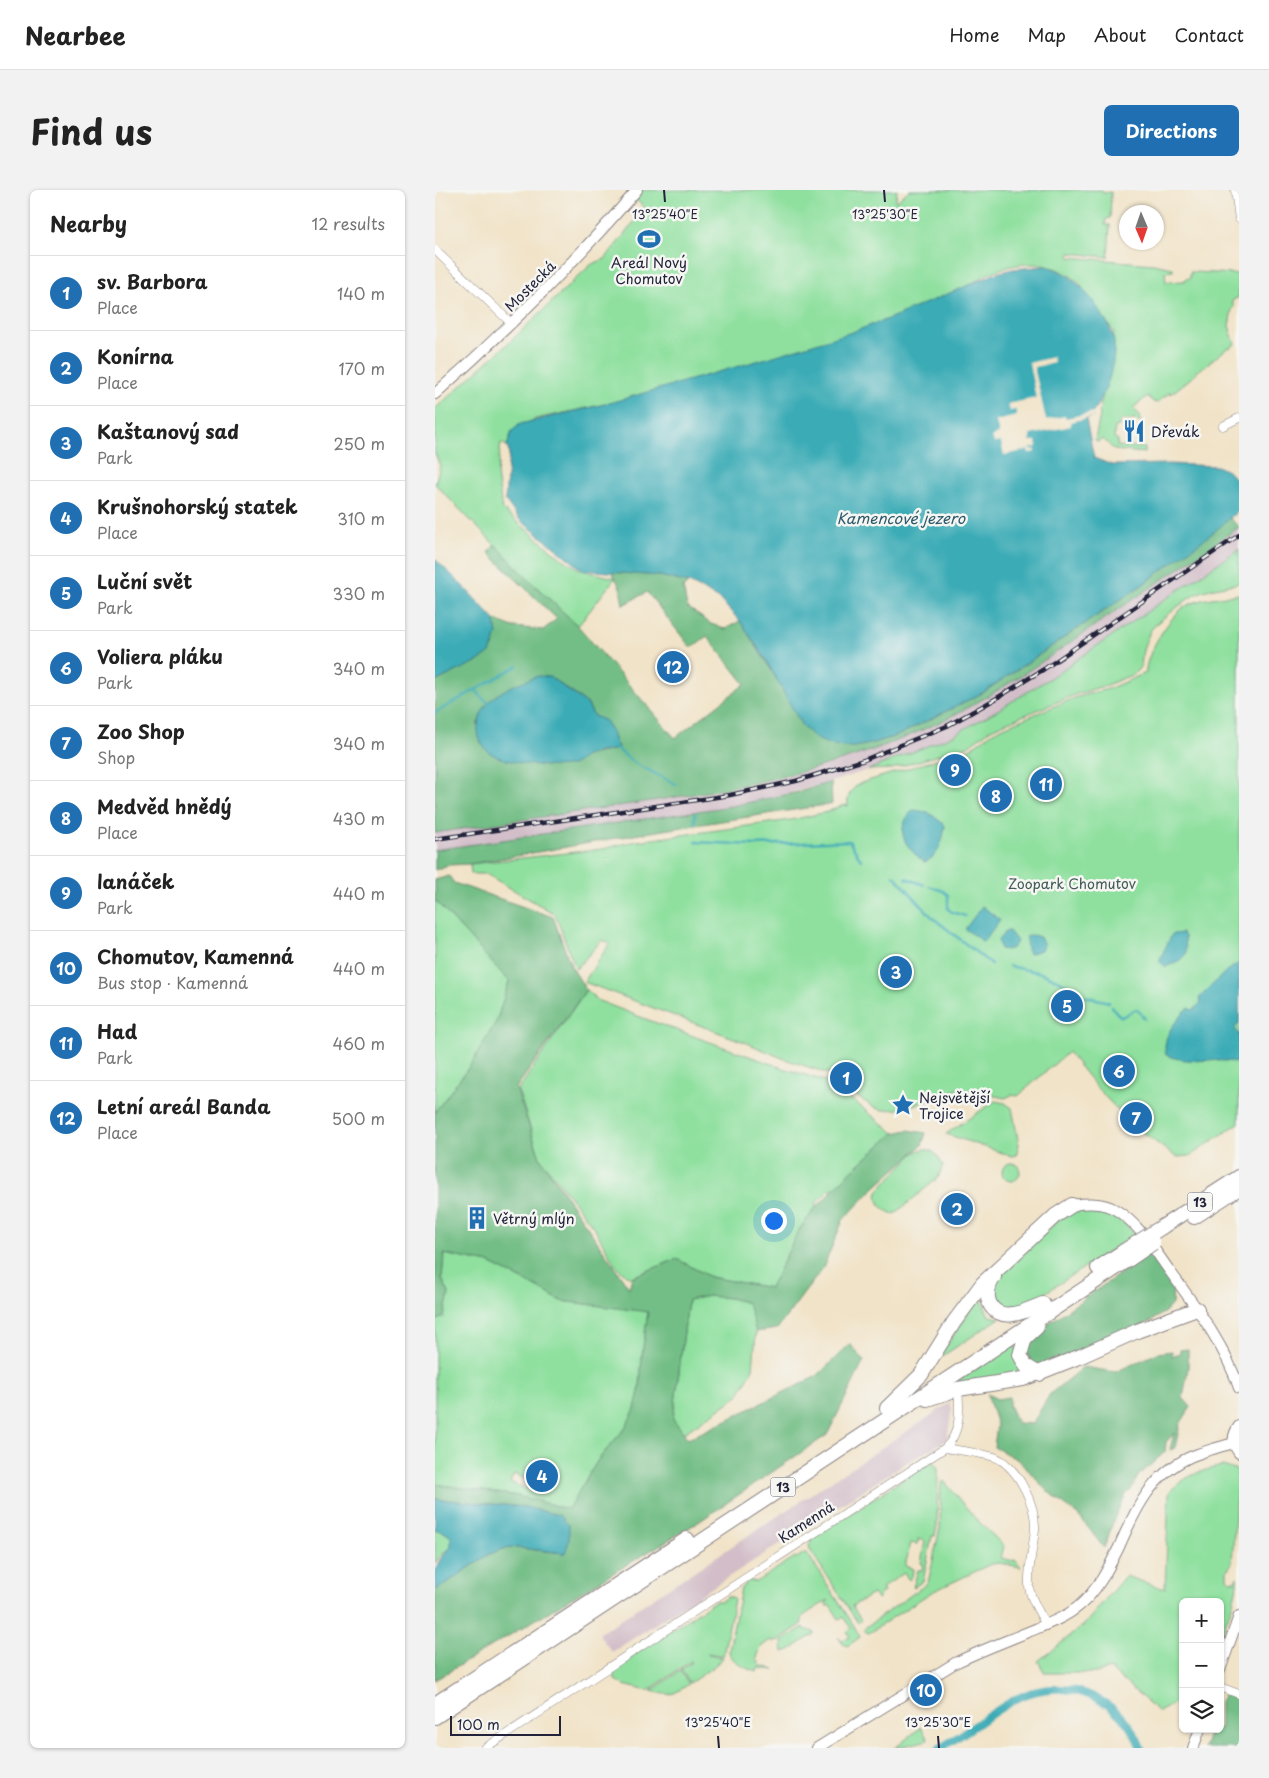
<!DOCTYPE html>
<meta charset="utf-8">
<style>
:root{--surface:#fff;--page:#f2f2f2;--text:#222;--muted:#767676;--line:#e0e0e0;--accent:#1f6fb2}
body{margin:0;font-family:"Playpen Sans",sans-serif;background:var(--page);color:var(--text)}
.controls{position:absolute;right:15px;bottom:15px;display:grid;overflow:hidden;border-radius:8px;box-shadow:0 1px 4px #0004}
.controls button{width:45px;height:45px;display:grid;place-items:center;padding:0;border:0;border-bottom:1px solid var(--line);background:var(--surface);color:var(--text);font:25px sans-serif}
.compass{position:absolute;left:684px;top:15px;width:45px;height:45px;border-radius:50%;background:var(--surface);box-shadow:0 1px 4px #0004;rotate:178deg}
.scale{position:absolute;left:15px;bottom:12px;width:111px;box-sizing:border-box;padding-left:5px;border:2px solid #22223b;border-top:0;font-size:14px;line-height:18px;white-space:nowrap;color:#22223b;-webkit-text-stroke:4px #f6f6f2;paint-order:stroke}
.you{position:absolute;left:338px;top:1030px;width:18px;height:18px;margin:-12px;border:4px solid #fff;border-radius:50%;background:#1a73e8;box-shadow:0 0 0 8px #1a73e833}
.badge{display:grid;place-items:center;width:32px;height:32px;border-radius:50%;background:var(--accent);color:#fff;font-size:16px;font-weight:700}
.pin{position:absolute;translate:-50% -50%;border:2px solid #fff;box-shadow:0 1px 5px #0006}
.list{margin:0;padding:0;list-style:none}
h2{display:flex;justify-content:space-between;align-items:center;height:65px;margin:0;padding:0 20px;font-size:21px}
h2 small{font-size:16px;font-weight:400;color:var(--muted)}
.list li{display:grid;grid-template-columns:32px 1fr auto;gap:15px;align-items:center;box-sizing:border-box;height:75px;padding:0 20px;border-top:1px solid var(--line)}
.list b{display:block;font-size:19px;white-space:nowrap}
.list p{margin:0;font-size:16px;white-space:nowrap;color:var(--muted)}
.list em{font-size:16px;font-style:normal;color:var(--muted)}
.icon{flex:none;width:28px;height:28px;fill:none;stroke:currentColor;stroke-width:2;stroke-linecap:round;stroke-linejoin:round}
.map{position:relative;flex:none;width:804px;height:1558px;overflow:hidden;border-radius:8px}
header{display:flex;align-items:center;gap:30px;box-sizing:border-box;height:70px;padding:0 25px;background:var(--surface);border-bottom:1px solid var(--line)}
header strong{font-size:24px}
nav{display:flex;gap:28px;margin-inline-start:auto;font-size:18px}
.intro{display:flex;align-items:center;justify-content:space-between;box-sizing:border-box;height:120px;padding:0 30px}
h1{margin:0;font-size:35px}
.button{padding:12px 22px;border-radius:8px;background:var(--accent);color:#fff;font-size:18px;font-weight:700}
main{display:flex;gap:30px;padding:0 30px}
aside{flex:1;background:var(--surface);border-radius:8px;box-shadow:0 1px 4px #0004}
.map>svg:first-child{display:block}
</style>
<header>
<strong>Nearbee</strong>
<nav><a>Home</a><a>Map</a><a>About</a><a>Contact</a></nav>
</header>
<div class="intro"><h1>Find us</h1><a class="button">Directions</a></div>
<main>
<aside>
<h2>Nearby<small>12 results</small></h2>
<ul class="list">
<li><span class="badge">1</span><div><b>sv. Barbora</b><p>Place</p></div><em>140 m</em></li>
<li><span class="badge">2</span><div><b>Konírna</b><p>Place</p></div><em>170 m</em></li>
<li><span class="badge">3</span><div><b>Kaštanový sad</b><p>Park</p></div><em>250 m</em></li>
<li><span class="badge">4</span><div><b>Krušnohorský statek</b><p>Place</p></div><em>310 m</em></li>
<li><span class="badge">5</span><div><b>Luční svět</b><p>Park</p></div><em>330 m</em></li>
<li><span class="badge">6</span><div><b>Voliera pláku</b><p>Park</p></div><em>340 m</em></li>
<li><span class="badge">7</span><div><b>Zoo Shop</b><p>Shop</p></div><em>340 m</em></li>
<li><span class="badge">8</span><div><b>Medvěd hnědý</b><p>Place</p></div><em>430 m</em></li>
<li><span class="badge">9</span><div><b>lanáček</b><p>Park</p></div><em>440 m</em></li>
<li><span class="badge">10</span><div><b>Chomutov, Kamenná</b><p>Bus stop · Kamenná</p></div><em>440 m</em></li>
<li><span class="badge">11</span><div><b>Had</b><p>Park</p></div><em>460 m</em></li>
<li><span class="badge">12</span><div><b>Letní areál Banda</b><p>Place</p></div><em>500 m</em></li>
</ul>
</aside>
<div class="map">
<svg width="804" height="1558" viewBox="0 0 804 1558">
<rect width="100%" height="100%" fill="#f6f6f2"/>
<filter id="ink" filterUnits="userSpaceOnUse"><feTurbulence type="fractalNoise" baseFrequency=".02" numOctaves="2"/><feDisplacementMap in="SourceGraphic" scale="10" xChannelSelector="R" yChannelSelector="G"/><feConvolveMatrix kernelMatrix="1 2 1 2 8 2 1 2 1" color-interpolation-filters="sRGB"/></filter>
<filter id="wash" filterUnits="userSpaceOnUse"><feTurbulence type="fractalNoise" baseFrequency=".0096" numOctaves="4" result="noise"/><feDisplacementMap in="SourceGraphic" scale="20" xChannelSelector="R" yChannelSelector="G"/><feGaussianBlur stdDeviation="1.12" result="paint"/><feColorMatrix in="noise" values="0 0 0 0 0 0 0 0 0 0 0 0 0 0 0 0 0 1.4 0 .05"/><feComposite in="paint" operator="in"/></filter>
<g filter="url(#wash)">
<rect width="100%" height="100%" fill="#f1e3c8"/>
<!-- industrial -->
<g fill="#d2bdc8">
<polygon points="804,337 804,359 615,488 567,517 517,546 491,558 433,580 396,592 328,610 268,621 0,660 0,643 258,605 324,593 391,576 427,564 484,542 509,530 606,473"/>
<polygon points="515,1213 517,1219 512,1250 469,1274 177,1462 165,1446 165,1443"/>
</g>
<!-- green -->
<g fill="#8fe09f" stroke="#58816d" fill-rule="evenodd">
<path d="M190 0H462L461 12 474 0H667L668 3 676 2 675 28 671 29 670 35H675L673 67 635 63 634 67 718 74 738 78V81L730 82 731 92 750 91V89L755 88V82L804 84V107L798 110 797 112 799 117 797 119 794 136 800 154 795 158 794 157 762 182 761 181V184L736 204 735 202 722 213 718 212 713 206 698 218 705 225 706 231 699 230V228L696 230H685L684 236 680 237 679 248 683 250 682 256 710 258V263L679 260 668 249 662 252 660 250 665 225 664 221 677 170 675 169 679 142 644 93C617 68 581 70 549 86 538 92 528 100 516 105 480 121 442 131 406 148L175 213 100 229 77 241 72 256 66 253 62 284 67 319 126 368 146 380 180 388 143 436 93 389 0 294 5 276 0 263V219L78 149 149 81 157 74 170 69 210 18Z"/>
<polygon points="804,359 804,393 775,399 763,403 753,409 723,432 715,441 708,460 706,476 699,484 672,495 642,504 570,533 556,539 533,556 457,579 433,580 517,546 568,517 615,488"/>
<path d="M804 404V933L755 966 741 967 696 934 663 899 633 862 583 906 577 905 570 908 525 899 507 904 485 913 464 919 447 920 438 917 420 905 400 886 347 868 312 853 149 792 175 753 167 750 141 779 120 724 51 684H36L35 674 167 659 196 652 356 630 392 622 409 615 413 616C411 606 417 598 426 593L535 559 558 542 571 536 642 507 673 499 711 483C709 466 736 424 751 416 765 408 788 407 804 404Z"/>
<polygon points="0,710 74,791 62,830 37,873 0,922"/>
<polygon points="151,800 164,811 216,831 345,877 396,893 459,943 401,997 394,1000 382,1012 380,1019 364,1040 335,1098 275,1087 242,1069 197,1087 191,1085 180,1075 160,1039 105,968 83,900"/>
<polygon points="560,911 570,913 577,918 584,955 581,965 577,966 511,944"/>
<path d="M490 959C500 960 503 967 508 975L503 988 461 1023 458 1024C448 1020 440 1013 443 1001L476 966 482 961Z"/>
<circle cx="576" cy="982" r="9"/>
<path d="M644 1019C668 1018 683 1028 701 1044L596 1112 574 1120 559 1114V1092L623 1030Z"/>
<path d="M9 1064 54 1073 100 1096 126 1111 213 1121 207 1165 205 1197 200 1219 190 1238 163 1270 133 1319 83 1306 0 1294V1131L9 1127 14 1103 7 1089ZM108 1272 121 1277 117 1287 112 1285 105 1301 92 1295 90 1299 75 1292 79 1284 99 1293Z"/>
<polygon points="273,1106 295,1108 314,1113 321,1142 318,1179 303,1206 249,1243 238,1229 253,1110"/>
<polygon points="542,1110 545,1110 547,1111 554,1126 565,1128 503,1169"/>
<polygon points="578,1155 580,1155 590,1183 522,1194 521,1192"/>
<polygon points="495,1272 499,1273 503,1278 502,1335 500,1346 497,1346 488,1391 479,1397 478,1396 479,1394 483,1380 487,1380 488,1374 486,1373 490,1351 484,1349 482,1354 476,1353 470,1376 478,1379 477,1387 474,1390 469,1383 447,1398 449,1402 444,1405 445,1407 442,1409 438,1404 417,1416 426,1430 423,1433 375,1360 374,1355 377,1352 374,1350"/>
<path d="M788 1276 803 1281 797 1373 792 1380V1388L795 1391H800L802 1387C804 1401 791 1433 785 1448V1412H748V1508L724 1522 675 1479 661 1483H610L603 1471 649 1435 690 1386 730 1399 734 1302C752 1285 764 1281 788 1276Z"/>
<polygon points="509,1291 540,1328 569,1356 566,1368 579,1371 580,1369 586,1377 564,1373 556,1374 495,1403 434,1443 431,1442 429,1439 431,1437 493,1393 505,1338 506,1293"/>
<polygon points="0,1339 9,1342 16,1347 16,1357 6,1365 0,1373"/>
<path d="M369 1363H372L418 1434 425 1447 413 1456 408 1454 403 1447 407 1451 415 1447 412 1442 416 1438 408 1427 404 1429 395 1415 392 1416 391 1413 393 1411V1410L368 1426 366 1435 342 1451 337 1452 335 1450 326 1457 321 1470 324 1471V1475L340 1480 323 1478 322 1482C313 1480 295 1471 294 1461L306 1398 313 1392V1390L321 1392 360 1367 362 1368Z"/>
<polygon points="292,1407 296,1407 299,1410 288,1466 273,1463 273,1464 288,1468 278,1477 255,1493 246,1480 257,1472 256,1471 213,1501 189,1495 180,1490 178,1481 181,1477 280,1411 286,1411"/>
<polygon points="367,1438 379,1442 379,1444 355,1460 348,1462 347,1451"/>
<path d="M245 1481 254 1494C236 1506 237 1506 216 1501Z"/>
<polygon points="486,1537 493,1550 460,1558 485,1538"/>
</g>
<!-- forest -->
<g fill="#73be86" stroke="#4a7060" fill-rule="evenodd">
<path d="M795 328 804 337C757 370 709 402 662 434 606 473 548 514 485 541 385 585 290 600 183 616 122 625 61 633 0 643V492C11 486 21 481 32 475 56 463 64 459 60 430L78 437 108 440 122 429 54 363 60 354 93 389 143 436 240 548 310 494 272 446 256 458 212 402 188 415 185 397 177 382 225 386 254 393 248 397 252 417 276 434 290 439 305 431 347 497 420 557 439 553 464 545 549 502 707 395ZM115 487 152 513 159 526 170 531 176 540 180 552 183 557C178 562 159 563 151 566L42 534 53 513 61 505Z"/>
<polygon points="396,592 397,614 222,641 35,674 13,675 0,680 0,660 297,616 364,602"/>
<polygon points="14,686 19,693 118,727 136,776 151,800 81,898 105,968 194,1098 197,1087 242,1069 275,1087 335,1098 364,1040 380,1019 413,984 459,943 473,940 491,943 487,955 436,1001 408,1030 388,1078 342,1139 321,1142 313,1113 295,1108 274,1106 253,1110 238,1229 253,1249 382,1186 415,1154 429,1171 392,1245 265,1331 0,1490 0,1401 54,1364 74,1357 129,1363 90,1317 0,1309 0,1294 83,1306 133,1319 163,1270 190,1238 200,1219 205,1197 207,1165 213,1122 126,1111 100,1096 54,1073 9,1064 7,1089 14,1103 9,1127 0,1131 0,922 37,873 62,830 74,791 0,710 0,690"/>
<polygon points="715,1063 738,1097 737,1114 730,1122 715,1132 607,1177 596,1173 591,1164 593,1151 602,1141"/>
<polygon points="753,1159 753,1178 748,1208 756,1217 745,1234 740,1258 735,1260 739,1243 731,1252 730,1262 703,1286 696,1300 691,1304 681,1324 669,1358 645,1327 611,1300 585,1271 559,1257 562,1235 552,1204 562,1209 574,1207 574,1215 582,1233 597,1234 615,1204 648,1177 680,1182 723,1163 737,1161 737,1166 745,1163 745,1160"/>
<polygon points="790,1500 804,1511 804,1558 769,1558 776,1539 785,1539 785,1513"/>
</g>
<!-- water -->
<g fill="#3aabb6" stroke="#2e6678">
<path d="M612 76C624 80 636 86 645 96 656 107 678 136 679 152 681 173 671 205 658 221L659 226 651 229 659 268 677 275 734 274 782 276 794 282 804 293V320L779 342 707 395 549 502 464 545 439 553 420 557H408L393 554 380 548 367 536 331 470 305 431 283 408 254 393 225 386 148 380 85 330 70 310 74 263 72 256 77 241 85 234 174 213 332 168 417 142 453 129 562 83 578 79Z"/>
<polygon points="0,369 26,394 60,430 62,445 55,463 45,470 0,492"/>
<path d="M103 486 115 487 152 514 159 526 170 531 176 540 180 552 183 557 182 559C172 562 162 561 152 565 145 569 141 575 133 576 115 578 68 573 55 563 34 547 43 518 62 505 74 496 89 491 103 486Z"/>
<path d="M478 620 493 622 510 635C509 648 503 669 489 672 470 657 458 641 478 620Z"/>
<polygon points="547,716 565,730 548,752 530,739"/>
<path d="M571 741H574L582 751C579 759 574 761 565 759L563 750Z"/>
<polygon points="747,743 750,746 751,764 745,770 731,777 724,771 737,744"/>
<path d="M598 745 605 747 609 755 606 760 594 764C591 760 591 751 592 746Z"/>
<path d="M804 773V833L800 838 802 843 804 844V873C781 867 752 875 731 865 726 846 741 831 753 818L758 820 766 812 764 808 791 781Z"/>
<path d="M0 1309 90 1317 124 1325 134 1335V1351L130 1363 74 1357 54 1364 0 1401C0 1377 0 1373 16 1357V1347L9 1342 0 1339Z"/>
</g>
<!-- pier -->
<polygon fill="#f1e3c8" points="618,167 619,173 599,177 611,230 630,226 631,228 660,222 661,226 635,232 636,236 595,245 595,251 601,251 602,257 596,258 597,260 600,259 601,262 594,263 593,260 569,265 566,252 559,253 557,246 564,244 561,231 582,226 581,220 575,221 573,214 601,208 594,173"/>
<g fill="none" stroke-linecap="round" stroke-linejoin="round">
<!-- stream -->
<g stroke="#3aabb6" stroke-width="2.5">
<polyline points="41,500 48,509 55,514"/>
<polyline points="0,523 82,476"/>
<polyline points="181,558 199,573 241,594"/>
<polyline points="260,623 260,632"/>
<polyline points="261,652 320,655 414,651 426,670"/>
<polyline points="459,685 497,727 556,774"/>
<polyline points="471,688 489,695"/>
<polyline points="494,696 508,701 513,705 513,719 517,722 530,726"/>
<polyline points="574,776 606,783 627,792 649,806 674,812"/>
<path d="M677 816C688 834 688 824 702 819L710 829"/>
</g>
<!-- canal -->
<path stroke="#3aabb6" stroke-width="8" d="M505 1558C532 1543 556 1522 583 1508 631 1484 688 1509 706 1558"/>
</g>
</g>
<g filter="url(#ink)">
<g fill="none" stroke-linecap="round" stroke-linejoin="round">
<defs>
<g id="street">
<polyline points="800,0 804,29"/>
<polyline points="0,60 77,134"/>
<polyline points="788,236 804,228"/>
<path d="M510 1258C526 1243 525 1220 523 1199"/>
<polyline points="785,1497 804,1504"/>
<path d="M50 1558 510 1258C521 1260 553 1264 562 1268 584 1279 601 1316 600 1339 598 1359 593 1377 594 1396 595 1409 605 1423 611 1435"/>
</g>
<g id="secondary">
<path d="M0 204C72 140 139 73 202 0"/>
<path d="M637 1015C652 1013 668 1012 681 1020 704 1034 719 1059 734 1080 760 1116 790 1155 804 1198"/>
<path d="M804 1236C797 1245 797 1254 804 1263"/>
<polyline points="785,1480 804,1426"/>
<path d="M382 1558 520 1473C544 1461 569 1452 593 1442 610 1435 630 1428 644 1416 663 1400 673 1379 684 1357 700 1320 716 1285 755 1267 769 1261 784 1257 799 1253"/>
<polyline points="758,1558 765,1539"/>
</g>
<g id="highway">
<polyline points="759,1027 804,998"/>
<polyline points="727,1037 804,987"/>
<polyline points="663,1078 689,1061"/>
<path d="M559 1087C546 1104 554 1128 578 1124 588 1123 599 1117 608 1114"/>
<polyline points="602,1137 590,1148 585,1165 591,1176 604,1184"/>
<polyline points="492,1209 523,1199 588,1189 646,1166 702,1141 762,1119"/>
<polyline points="452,1218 486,1185 519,1132 548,1093 620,1026 637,1015"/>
<polyline points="0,1514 252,1349"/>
<polyline points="0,1527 696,1068"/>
</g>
</defs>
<!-- street casing -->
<use href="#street" stroke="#8a8282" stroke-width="9"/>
<!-- secondary casing -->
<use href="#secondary" stroke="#8a8282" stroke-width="12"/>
<!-- highway casing -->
<use href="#highway" stroke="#8a8282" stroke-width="16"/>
<!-- street -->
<use href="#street" stroke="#fff" stroke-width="8"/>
<!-- secondary -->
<use href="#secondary" stroke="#fff" stroke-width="10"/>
<!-- highway -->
<use href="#highway" stroke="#fff" stroke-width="14"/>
<defs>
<polyline id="rail" points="0,649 295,605 361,591 429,570 512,536 562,508 609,479 804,345"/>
</defs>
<!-- rail casing -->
<use href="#rail" stroke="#22223b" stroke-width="4.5"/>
<!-- rail -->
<use href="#rail" stroke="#f6f6f2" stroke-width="2.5" stroke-dasharray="8" stroke-linecap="butt"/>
<defs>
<g id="highway-bridge">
<polyline points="689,1061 727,1037"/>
<polyline points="696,1068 718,1053"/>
</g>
</defs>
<!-- highway-bridge casing -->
<use href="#highway-bridge" stroke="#8a8282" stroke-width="16" stroke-linecap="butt"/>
<!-- highway-bridge -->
<use href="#highway-bridge" stroke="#fff" stroke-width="14"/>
</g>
</g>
<!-- ticks -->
<path fill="none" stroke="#22223b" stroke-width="2" d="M229 0 230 12M449 0 450 12M283 1546 284 1558M503 1546 504 1558"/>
<!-- icons -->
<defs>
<symbol id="stadium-bare" viewBox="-9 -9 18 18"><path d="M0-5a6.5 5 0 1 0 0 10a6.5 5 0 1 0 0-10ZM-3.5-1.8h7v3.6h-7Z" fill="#1f6fb2" stroke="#f6f6f2" stroke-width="2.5" paint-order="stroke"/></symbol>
<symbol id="restaurant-bare" viewBox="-9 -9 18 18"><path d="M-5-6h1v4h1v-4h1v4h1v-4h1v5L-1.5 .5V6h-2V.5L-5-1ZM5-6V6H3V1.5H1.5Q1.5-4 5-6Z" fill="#1f6fb2" stroke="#f6f6f2" stroke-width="2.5" paint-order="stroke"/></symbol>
<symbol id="sight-bare" viewBox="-9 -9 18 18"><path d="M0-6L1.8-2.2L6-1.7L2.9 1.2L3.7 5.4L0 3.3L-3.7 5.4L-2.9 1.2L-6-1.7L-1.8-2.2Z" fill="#1f6fb2" stroke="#f6f6f2" stroke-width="2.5" paint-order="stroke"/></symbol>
<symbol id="building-bare" viewBox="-9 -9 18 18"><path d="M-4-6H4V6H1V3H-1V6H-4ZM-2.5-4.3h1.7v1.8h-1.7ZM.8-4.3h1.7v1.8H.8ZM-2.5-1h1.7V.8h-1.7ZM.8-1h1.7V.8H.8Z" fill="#1f6fb2" stroke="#f6f6f2" stroke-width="2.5" paint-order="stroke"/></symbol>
</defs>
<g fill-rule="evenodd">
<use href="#stadium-bare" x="198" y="33" width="32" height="32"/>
<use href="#restaurant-bare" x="683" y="225" width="32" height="32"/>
<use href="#sight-bare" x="452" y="899" width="32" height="32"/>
<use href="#building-bare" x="26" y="1012" width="32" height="32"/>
</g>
<g text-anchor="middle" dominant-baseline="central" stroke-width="5" stroke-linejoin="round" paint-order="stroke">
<!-- shield labels -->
<g fill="#f6f6f2" stroke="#626272" stroke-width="1">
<rect x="752.5" y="1002.5" width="25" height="19" rx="4"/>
<rect x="335.5" y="1287.5" width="25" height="19" rx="4"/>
</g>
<g font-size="12" font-weight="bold" fill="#22223b">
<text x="765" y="1012">13</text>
<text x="348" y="1297">13</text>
</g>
<!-- poi labels -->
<g font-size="14" fill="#22223b" stroke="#f6f6f2" text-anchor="start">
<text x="214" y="72" text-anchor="middle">Areál Nový<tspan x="214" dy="16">Chomutov</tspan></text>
<text x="716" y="241">Dřevák</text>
<text x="484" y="907">Nejsvětější<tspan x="484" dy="16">Trojice</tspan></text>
<text x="58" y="1028">Větrný mlýn</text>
</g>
<!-- street labels -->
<g font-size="14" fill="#22223b" stroke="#f6f6f2">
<text transform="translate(95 96) rotate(-45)">Mostecká</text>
<text transform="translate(371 1332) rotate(-33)">Kamenná</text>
</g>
<!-- park labels -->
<g font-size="14" fill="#435b59" stroke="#f6f6f2">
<text x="637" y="693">Zoopark Chomutov</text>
</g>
<!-- water labels -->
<g font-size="15" font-style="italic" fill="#2c596c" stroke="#f6f6f2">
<text x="466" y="327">Kamencové jezero</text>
</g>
</g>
<g font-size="12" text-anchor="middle" fill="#22223b" stroke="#f6f6f2" stroke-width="5" stroke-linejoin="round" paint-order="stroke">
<text x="230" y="29">13°25'40"E</text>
<text x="450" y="29">13°25'30"E</text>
<text x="283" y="1537">13°25'40"E</text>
<text x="503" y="1537">13°25'30"E</text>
</g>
</svg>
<div class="controls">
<button>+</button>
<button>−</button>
<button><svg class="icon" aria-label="layers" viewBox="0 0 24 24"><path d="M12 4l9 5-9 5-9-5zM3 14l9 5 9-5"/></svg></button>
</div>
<svg class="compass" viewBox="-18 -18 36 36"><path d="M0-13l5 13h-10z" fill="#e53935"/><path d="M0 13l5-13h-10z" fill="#767676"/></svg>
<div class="scale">100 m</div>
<div class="you"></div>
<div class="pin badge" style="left:411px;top:888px">1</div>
<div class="pin badge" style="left:522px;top:1019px">2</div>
<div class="pin badge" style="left:461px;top:782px">3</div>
<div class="pin badge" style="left:107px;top:1286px">4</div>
<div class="pin badge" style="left:632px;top:816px">5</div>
<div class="pin badge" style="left:684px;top:881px">6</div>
<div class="pin badge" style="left:701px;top:928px">7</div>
<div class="pin badge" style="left:561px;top:606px">8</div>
<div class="pin badge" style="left:520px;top:580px">9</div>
<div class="pin badge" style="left:491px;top:1500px">10</div>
<div class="pin badge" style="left:611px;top:594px">11</div>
<div class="pin badge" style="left:238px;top:477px">12</div>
</div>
</main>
